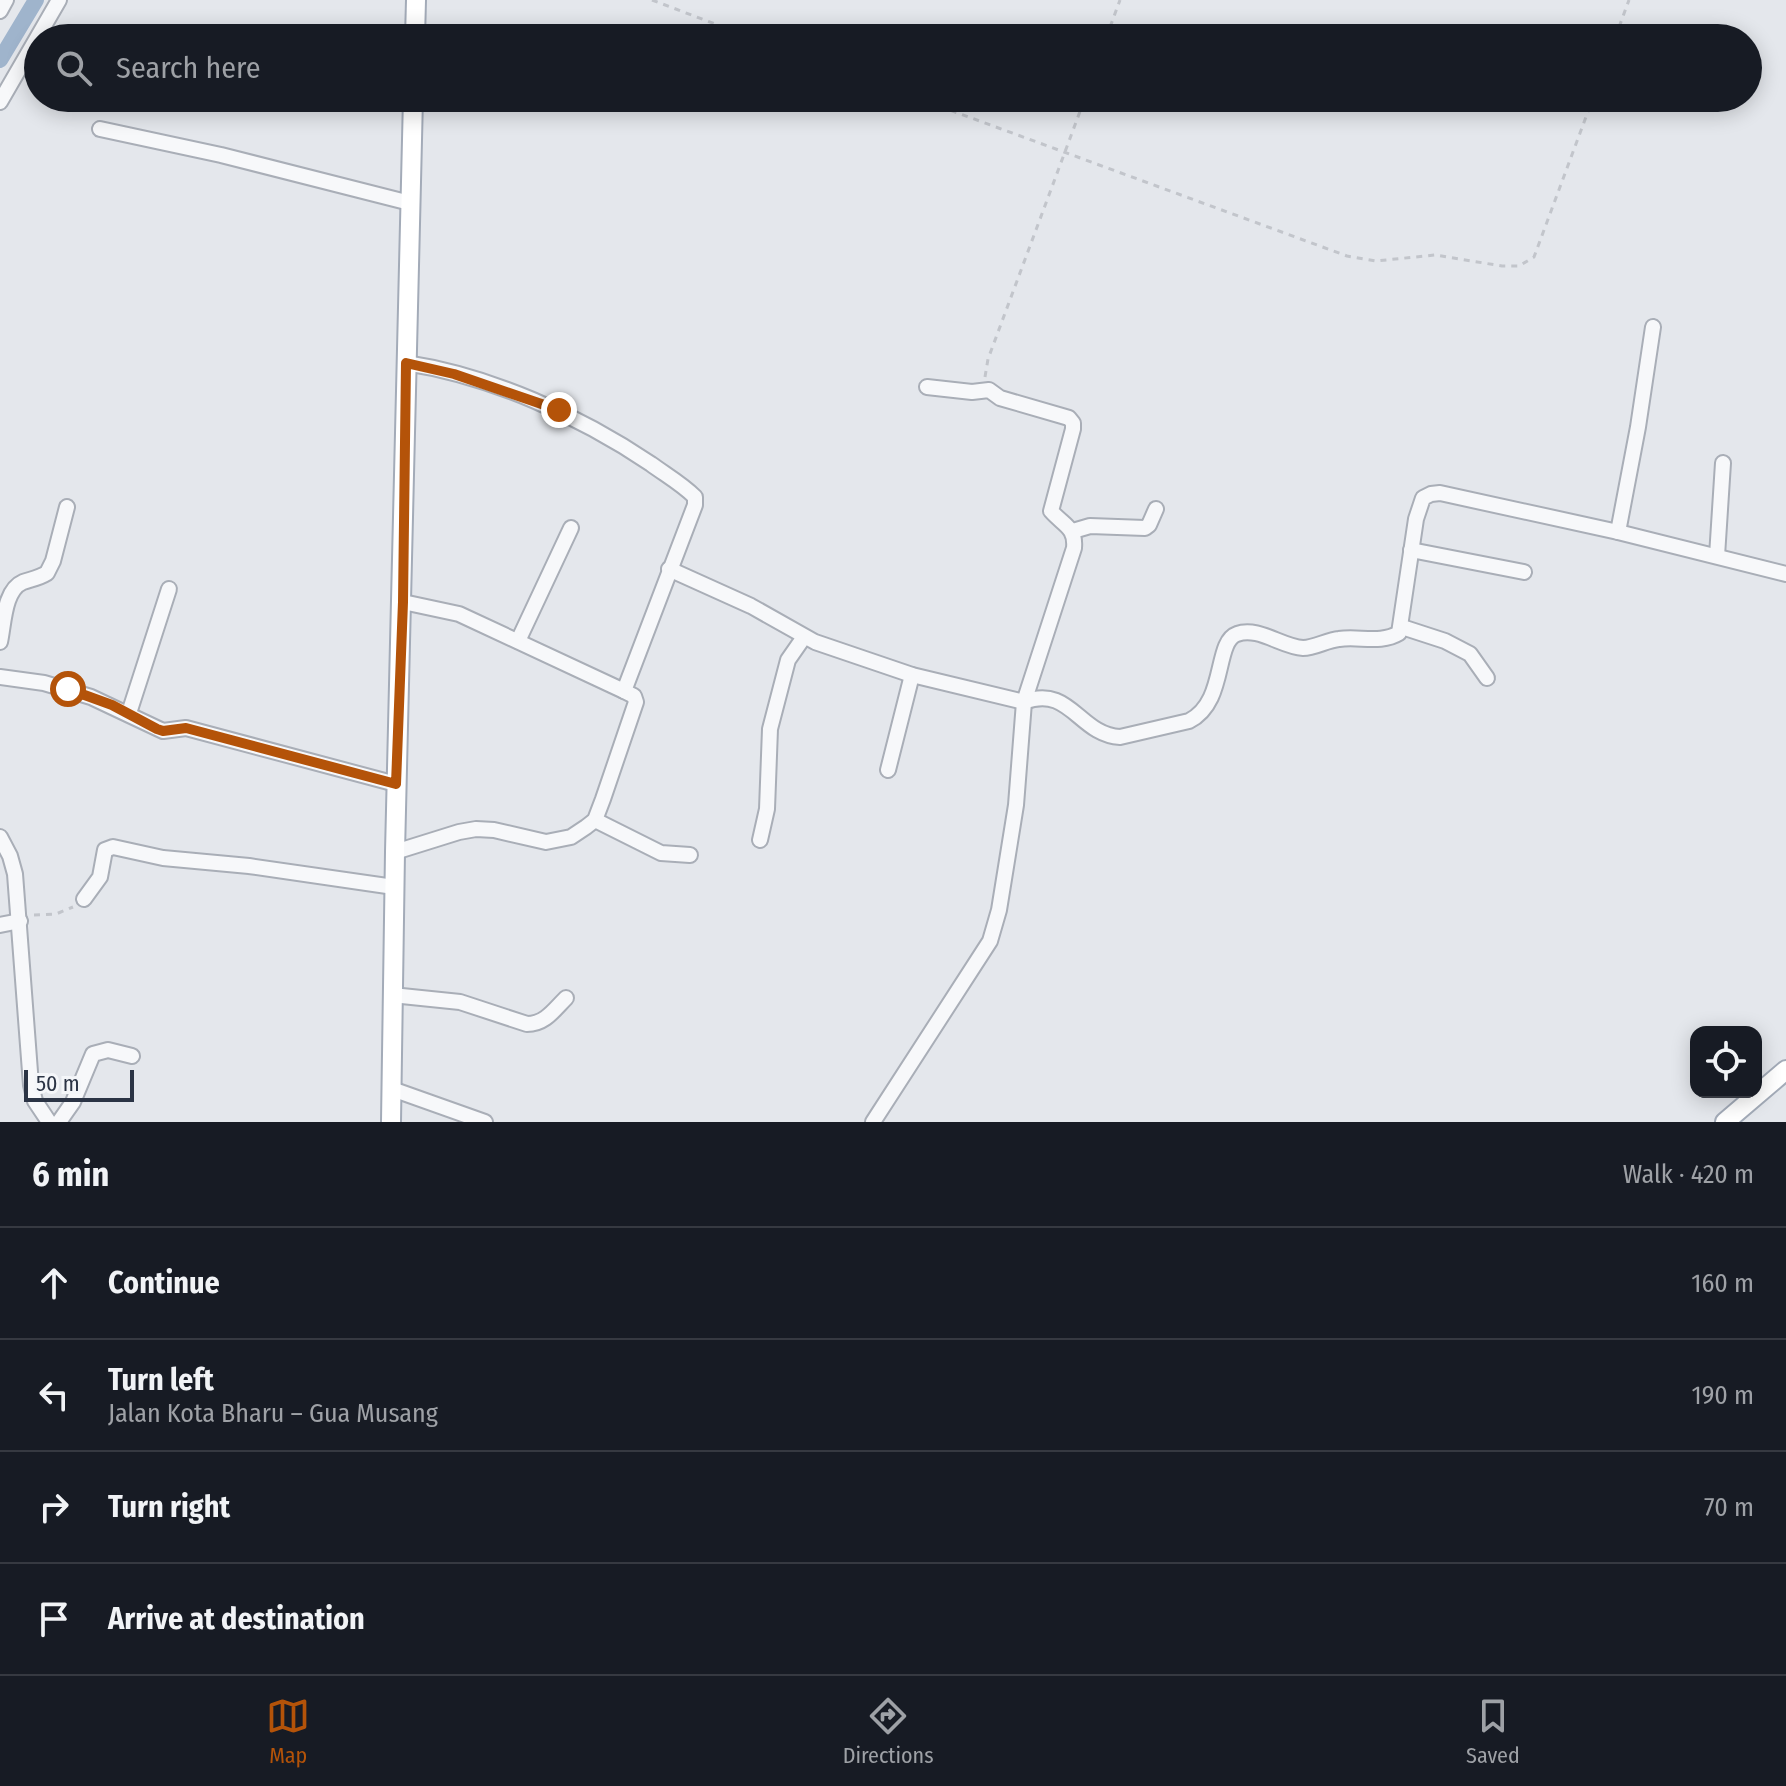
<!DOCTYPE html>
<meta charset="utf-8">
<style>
:root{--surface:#171b24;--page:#20242c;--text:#f1f3f6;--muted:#9ea1a6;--line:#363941;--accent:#b45309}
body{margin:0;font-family:"Fira Sans Condensed",sans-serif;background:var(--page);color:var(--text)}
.controls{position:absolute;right:24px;bottom:24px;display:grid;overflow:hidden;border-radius:16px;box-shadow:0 4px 20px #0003}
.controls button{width:72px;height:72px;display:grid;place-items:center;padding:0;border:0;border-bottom:2px solid var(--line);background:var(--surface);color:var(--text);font:40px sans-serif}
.scale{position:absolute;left:24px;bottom:20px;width:110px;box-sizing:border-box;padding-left:8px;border:4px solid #2b3445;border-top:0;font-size:22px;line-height:28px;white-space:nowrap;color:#2b3445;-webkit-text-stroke:6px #f4f6f9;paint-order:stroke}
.stop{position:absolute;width:24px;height:24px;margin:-18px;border:6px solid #b45309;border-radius:50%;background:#fff}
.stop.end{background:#b45309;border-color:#fff;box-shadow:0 2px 8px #0008}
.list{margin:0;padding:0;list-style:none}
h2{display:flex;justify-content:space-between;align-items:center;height:104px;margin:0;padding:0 32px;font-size:34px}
h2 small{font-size:26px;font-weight:400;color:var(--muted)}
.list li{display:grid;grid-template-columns:52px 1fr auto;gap:24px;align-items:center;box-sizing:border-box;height:112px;padding:0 32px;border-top:2px solid var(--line)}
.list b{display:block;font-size:30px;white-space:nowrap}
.list p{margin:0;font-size:26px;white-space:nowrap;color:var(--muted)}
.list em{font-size:26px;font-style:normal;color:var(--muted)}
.icon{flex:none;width:44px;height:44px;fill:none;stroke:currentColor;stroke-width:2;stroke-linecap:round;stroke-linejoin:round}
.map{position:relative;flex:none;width:1786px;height:1122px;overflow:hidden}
.search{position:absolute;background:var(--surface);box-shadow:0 4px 20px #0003;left:24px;right:24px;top:24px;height:88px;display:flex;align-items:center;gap:20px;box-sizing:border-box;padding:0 28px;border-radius:44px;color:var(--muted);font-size:30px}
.sheet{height:552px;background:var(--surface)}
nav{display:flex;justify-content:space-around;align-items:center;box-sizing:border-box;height:112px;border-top:2px solid var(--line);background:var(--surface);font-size:22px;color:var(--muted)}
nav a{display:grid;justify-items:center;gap:4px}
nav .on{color:var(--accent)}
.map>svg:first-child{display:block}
</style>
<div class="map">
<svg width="1786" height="1122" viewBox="0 0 1786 1122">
<rect width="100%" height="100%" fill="#e4e7ec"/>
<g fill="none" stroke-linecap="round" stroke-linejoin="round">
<!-- canal -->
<polyline stroke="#9fb4cc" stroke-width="16" points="0,60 36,0"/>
<defs>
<g id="minor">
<polyline points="0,11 6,0"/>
<polyline points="0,102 59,0"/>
<polyline points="100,129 221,155 410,203"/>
<path d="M406 363C491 376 580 416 651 464 666 475 682 484 695 497V505L624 691"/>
<polyline points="1073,531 1090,526 1145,528 1149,525 1156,509"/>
<polyline points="1618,532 1638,427 1653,327"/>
<polyline points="1411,550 1524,572"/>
<polyline points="1717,556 1723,463"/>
<path d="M669 569 751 606 815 642 912 675 1024 702C1070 684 1079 735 1120 737L1189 721C1227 702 1214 642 1237 634 1258 626 1282 647 1303 648 1315 648 1327 640 1339 639 1359 636 1381 644 1399 633L1416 519 1423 498 1431 494 1440 493 1618 532 1786 574"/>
<polyline points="1402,627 1445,641 1470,654 1487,678"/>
<polyline points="518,641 571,528"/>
<path d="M0 642C4 624 4 590 23 582 32 579 39 578 47 573L53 561 67 507"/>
<polyline points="0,677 44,683 91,697 163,731 186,728 396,784"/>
<polyline points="129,713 169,589"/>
<polyline points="888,770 912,675"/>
<polyline points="595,820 661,853 690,855"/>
<polyline points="0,837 10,856 15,874 31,1085 35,1101 49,1122"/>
<polyline points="760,840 767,809 770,729 788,660 804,637"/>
<polyline points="395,852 459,832 476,829 494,830 546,842 571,837 586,827 595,820 603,799 636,702 634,696 624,691 459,614 403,602"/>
<polyline points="84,899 100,877 105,850 113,847 163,858 249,866 394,887"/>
<polyline points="0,925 20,921"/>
<path d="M392 995 460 1002 527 1024C545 1024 554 1010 566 998"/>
<polyline points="392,1089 485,1122"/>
<polyline points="59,1122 73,1102 93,1054 108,1050 132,1056"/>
<path d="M873 1122 990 941 999 910 1016 805 1024 702 1074 548C1076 527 1063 525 1051 511L1073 429V423L1069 418 1000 398 989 390 972 392 927 387"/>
</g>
<g id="major">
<polyline points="415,38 416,0"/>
<polyline points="391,1122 395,852 413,98"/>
<polyline points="1725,1122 1786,1070"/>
</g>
</defs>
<!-- minor casing -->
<use href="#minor" stroke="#a9aeb7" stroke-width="18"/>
<!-- major casing -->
<use href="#major" stroke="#a3abb8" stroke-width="22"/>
<!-- path -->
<g stroke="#c2c5cb" stroke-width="3" stroke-dasharray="6 6" stroke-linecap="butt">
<polyline points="652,0 752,38"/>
<polyline points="1106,38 1120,0"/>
<polyline points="1615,38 1629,0"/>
<polyline points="917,98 1347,256 1376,261 1435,255 1502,266 1519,266 1534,257 1593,98"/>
<polyline points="985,377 988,359 1085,98"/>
<polyline points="34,915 56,914 73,907"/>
</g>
<!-- minor -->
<use href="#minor" stroke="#f7f8fa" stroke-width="14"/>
<!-- major -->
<use href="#major" stroke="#fff" stroke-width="18"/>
</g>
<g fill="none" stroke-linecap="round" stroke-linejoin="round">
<!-- route -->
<polyline stroke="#b45309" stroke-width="10" points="68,689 112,705 157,729 163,731 186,728 396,784 403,602 406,363 454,374 559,410"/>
</g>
</svg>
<div class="controls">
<button><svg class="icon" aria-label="locate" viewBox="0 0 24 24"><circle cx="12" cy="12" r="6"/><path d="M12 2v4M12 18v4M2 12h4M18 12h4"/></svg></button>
</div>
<div class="scale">50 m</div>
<div class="stop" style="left:68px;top:689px"></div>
<div class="stop end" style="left:559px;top:410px"></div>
<div class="search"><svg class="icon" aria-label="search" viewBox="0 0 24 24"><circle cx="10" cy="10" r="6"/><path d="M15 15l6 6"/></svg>Search here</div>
</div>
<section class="sheet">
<h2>6 min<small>Walk · 420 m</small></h2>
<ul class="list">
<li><svg class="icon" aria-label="ahead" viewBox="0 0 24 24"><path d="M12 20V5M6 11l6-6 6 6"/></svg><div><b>Continue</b></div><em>160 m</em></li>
<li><svg class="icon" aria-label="left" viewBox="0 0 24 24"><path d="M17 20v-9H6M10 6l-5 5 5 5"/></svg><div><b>Turn left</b><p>Jalan Kota Bharu – Gua Musang</p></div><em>190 m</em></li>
<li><svg class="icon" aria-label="right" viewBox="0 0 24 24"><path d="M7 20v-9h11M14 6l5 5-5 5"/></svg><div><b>Turn right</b></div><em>70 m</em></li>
<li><svg class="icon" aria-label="arrive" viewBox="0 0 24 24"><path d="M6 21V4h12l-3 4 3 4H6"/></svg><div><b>Arrive at destination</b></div></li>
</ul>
</section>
<nav>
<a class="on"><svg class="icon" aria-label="map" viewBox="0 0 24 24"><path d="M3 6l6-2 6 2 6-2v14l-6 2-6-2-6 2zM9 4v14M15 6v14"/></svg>Map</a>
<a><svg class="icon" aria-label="directions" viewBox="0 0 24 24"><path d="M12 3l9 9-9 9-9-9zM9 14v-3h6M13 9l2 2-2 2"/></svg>Directions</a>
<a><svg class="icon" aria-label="saved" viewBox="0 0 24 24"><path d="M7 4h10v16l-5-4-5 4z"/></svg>Saved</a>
</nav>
